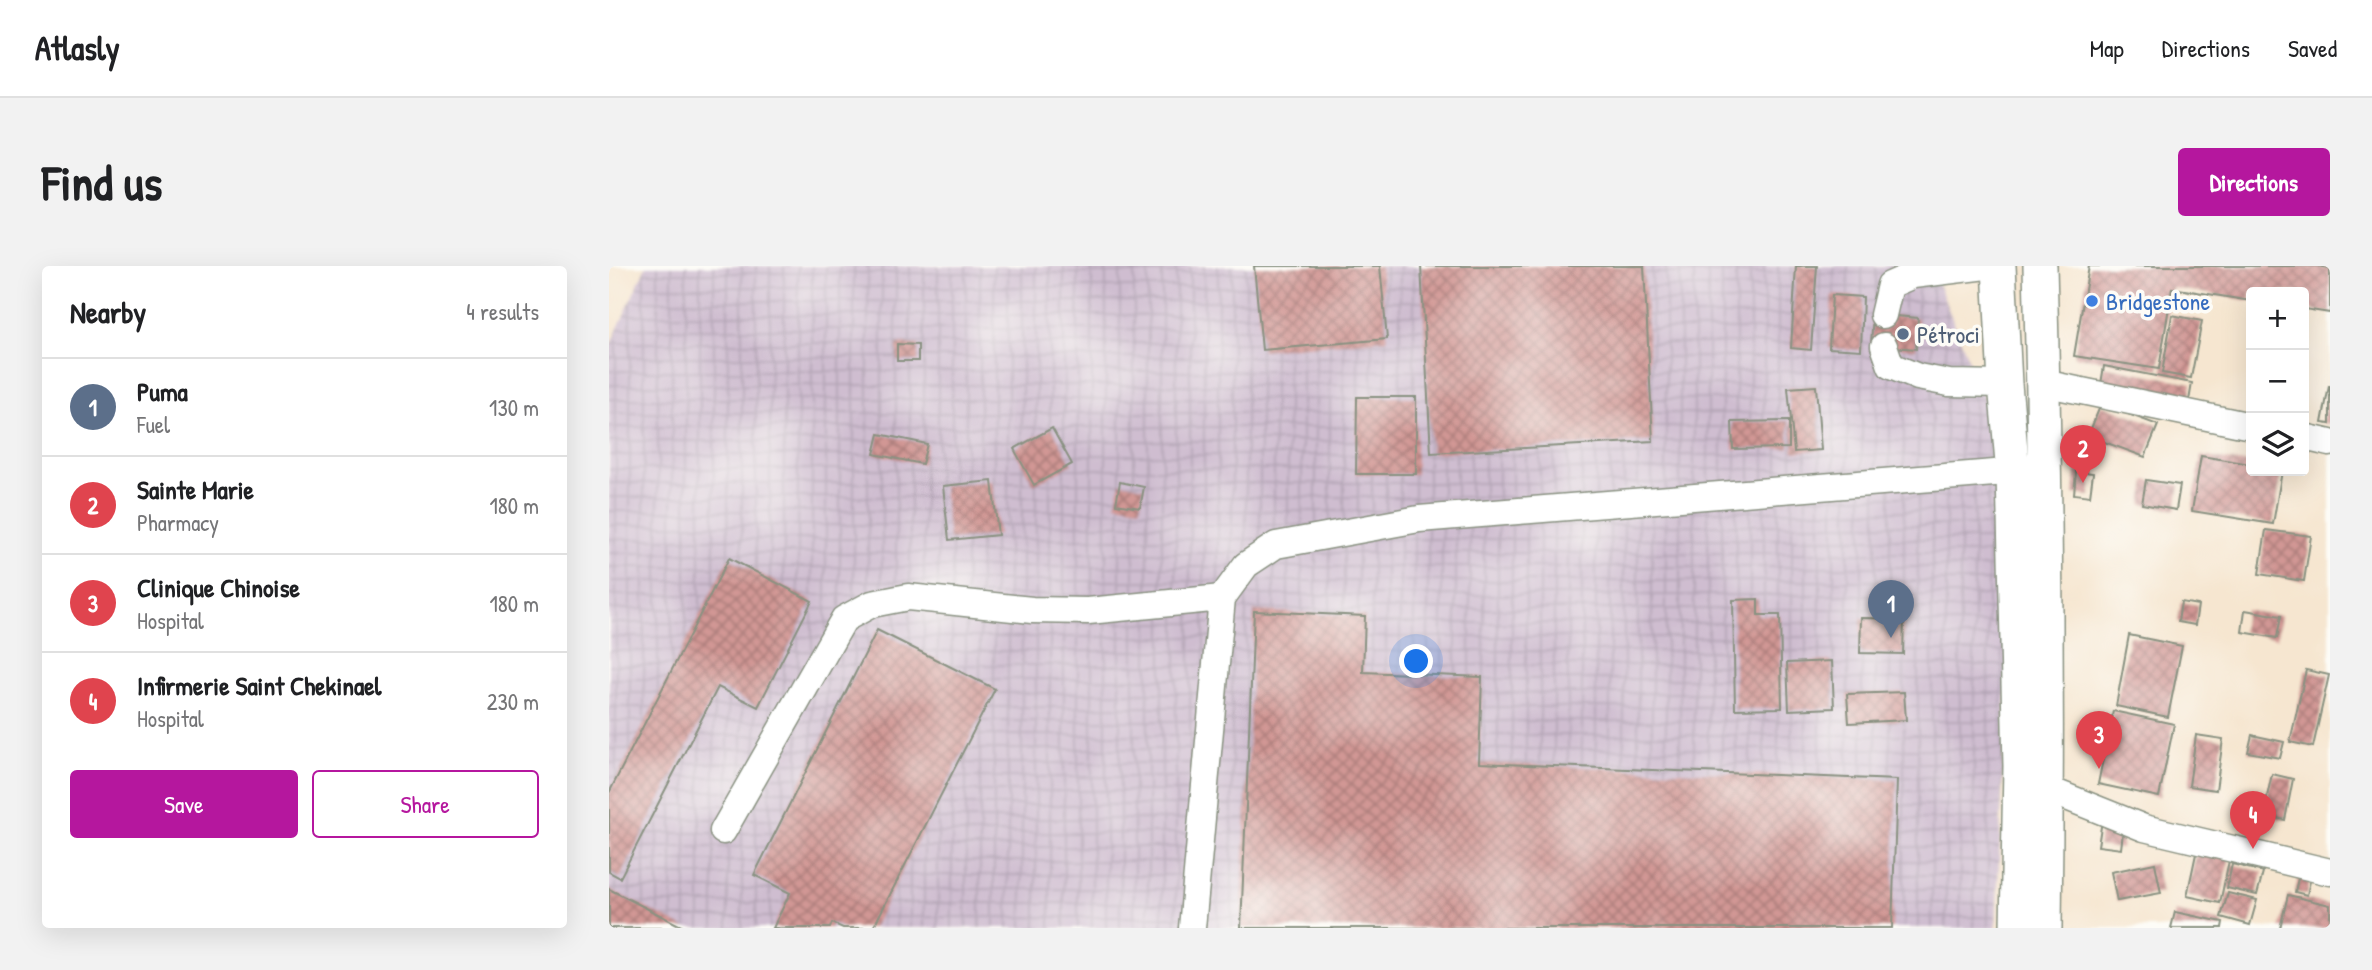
<!DOCTYPE html>
<meta charset="utf-8">
<style>
:root{--surface:#fff;--page:#f2f2f2;--text:#202124;--muted:#757577;--line:#e0e0e0;--accent:#b5179e}
body{margin:0;font-family:"Patrick Hand",sans-serif;background:var(--page);color:var(--text)}
.controls{position:absolute;right:21px;top:21px;display:grid;overflow:hidden;border-radius:7px;box-shadow:0 7px 28px #0002}
.controls button{width:63px;height:63px;display:grid;place-items:center;padding:0;border:0;border-bottom:2px solid var(--line);background:var(--surface);color:var(--text);font:35px sans-serif}
.you{position:absolute;left:808px;top:396px;width:24px;height:24px;margin:-18px;border:5px solid #fff;border-radius:50%;background:#1a73e8;box-shadow:0 0 0 10px #1a73e833}
.badge{display:grid;place-items:center;width:46px;height:46px;border-radius:50%;background:var(--accent);color:#fff;font-size:23px;font-weight:700}
.pin{position:absolute;translate:-50% -58px;filter:drop-shadow(0 2px 4px #0008)}
.pin::after{content:'';position:absolute;top:37px;width:24px;height:21px;background:inherit;clip-path:polygon(0 0,100% 0,50% 100%)}
.list{margin:0;padding:0;list-style:none}
h2{display:flex;justify-content:space-between;align-items:center;height:91px;margin:0;padding:0 28px;font-size:30px}
h2 small{font-size:23px;font-weight:400;color:var(--muted)}
.list li{display:grid;grid-template-columns:46px 1fr auto;gap:21px;align-items:center;box-sizing:border-box;height:98px;padding:0 28px;border-top:2px solid var(--line)}
.list b{display:block;font-size:26px;white-space:nowrap}
.list p{margin:0;font-size:23px;white-space:nowrap;color:var(--muted)}
.list em{font-size:23px;font-style:normal;color:var(--muted)}
.actions{display:flex;gap:14px;padding:21px 28px}
.actions a{flex:1;padding:16px 0;border:2px solid var(--accent);border-radius:7px;text-align:center;font-size:24px;color:var(--accent)}
.actions .main{background:var(--accent);color:#fff}
.icon{flex:none;width:38px;height:38px;fill:none;stroke:currentColor;stroke-width:2;stroke-linecap:round;stroke-linejoin:round}
.map{position:relative;flex:none;width:1721px;height:662px;overflow:hidden;border-radius:7px}
header{display:flex;align-items:center;gap:42px;box-sizing:border-box;height:98px;padding:0 35px;background:var(--surface);border-bottom:2px solid var(--line)}
header strong{font-size:33px}
nav{display:flex;gap:38px;margin-inline-start:auto;font-size:24px}
.intro{display:flex;align-items:center;justify-content:space-between;box-sizing:border-box;height:168px;padding:0 42px}
h1{margin:0;font-size:49px}
.button{padding:18px 32px;border-radius:7px;background:var(--accent);color:#fff;font-size:24px;font-weight:700}
main{display:flex;gap:42px;padding:0 42px}
aside{flex:1;background:var(--surface);border-radius:7px;box-shadow:0 7px 28px #0002}
.map>svg:first-child{display:block}
</style>
<header>
<strong>Atlasly</strong>
<nav><a>Map</a><a>Directions</a><a>Saved</a></nav>
</header>
<div class="intro"><h1>Find us</h1><a class="button">Directions</a></div>
<main>
<aside>
<h2>Nearby<small>4 results</small></h2>
<ul class="list">
<li><span class="badge" style="background:#5c6f8a">1</span><div><b>Puma</b><p>Fuel</p></div><em>130 m</em></li>
<li><span class="badge" style="background:#e0444e">2</span><div><b>Sainte Marie</b><p>Pharmacy</p></div><em>180 m</em></li>
<li><span class="badge" style="background:#e0444e">3</span><div><b>Clinique Chinoise</b><p>Hospital</p></div><em>180 m</em></li>
<li><span class="badge" style="background:#e0444e">4</span><div><b>Infirmerie Saint Chekinael</b><p>Hospital</p></div><em>230 m</em></li>
</ul>
<div class="actions"><a class="main">Save</a><a>Share</a></div>
</aside>
<div class="map">
<svg width="1721" height="662" viewBox="0 0 1721 662">
<defs>
<pattern id="industrial-grid" width="8" height="8" patternUnits="userSpaceOnUse" patternTransform="scale(1.75)"><rect width="8" height="8" fill="#cfbdd0"/><path d="M0 4h8M4 0v8" fill="none" stroke="#b1a3b3"/></pattern>
<pattern id="building-cross-hatch" width="8" height="8" patternUnits="userSpaceOnUse" patternTransform="scale(1.75)"><rect width="8" height="8" fill="#d19794"/><path d="M0 0l8 8M0 8l8-8" fill="none" stroke="#a97c7a"/></pattern>
</defs>
<rect width="100%" height="100%" fill="#fdfcf7"/>
<filter id="ink" filterUnits="userSpaceOnUse"><feTurbulence type="fractalNoise" baseFrequency=".0143" numOctaves="2"/><feDisplacementMap in="SourceGraphic" scale="14" xChannelSelector="R" yChannelSelector="G"/><feConvolveMatrix kernelMatrix="1 2 1 2 8 2 1 2 1" color-interpolation-filters="sRGB"/></filter>
<filter id="wash" filterUnits="userSpaceOnUse"><feTurbulence type="fractalNoise" baseFrequency=".00686" numOctaves="4" result="noise"/><feDisplacementMap in="SourceGraphic" scale="28" xChannelSelector="R" yChannelSelector="G"/><feGaussianBlur stdDeviation="1.57" result="paint"/><feColorMatrix in="noise" values="0 0 0 0 0 0 0 0 0 0 0 0 0 0 0 0 0 1.4 0 .05"/><feComposite in="paint" operator="in"/></filter>
<g filter="url(#wash)">
<rect width="100%" height="100%" fill="#f6e6d0"/>
<!-- industrial -->
<polygon fill="url(#industrial-grid)" points="37,0 1322,0 1407,212 1387,662 0,662 0,82"/>
<g id="blocks">
<!-- building -->
<g fill="url(#building-cross-hatch)">
<polygon points="645,0 771,0 778,73 653,84"/>
<polygon points="812,0 1035,0 1044,175 822,187"/>
<polygon points="1187,0 1208,0 1202,84 1182,82"/>
<polygon points="1480,0 1709,0 1721,2 1721,47 1695,43 1695,26 1642,26 1642,35 1563,22 1550,103 1465,90"/>
<polygon points="1223,29 1254,31 1252,84 1220,82"/>
<polygon points="1264,48 1309,52 1307,83 1262,79"/>
<polygon points="1563,49 1593,55 1582,112 1553,107"/>
<polygon points="288,78 309,79 309,95 288,95"/>
<polygon points="1495,100 1583,117 1580,135 1492,118"/>
<polygon points="1207,120 1212,184 1185,186 1179,122"/>
<polygon points="1720,120 1721,120 1721,158 1713,157"/>
<polygon points="748,131 807,131 807,208 747,208"/>
<polygon points="1492,138 1549,159 1536,191 1479,170"/>
<polygon points="1180,155 1180,182 1124,183 1123,156"/>
<polygon points="443,162 463,198 425,219 405,183"/>
<polygon points="270,168 318,178 313,198 265,188"/>
<polygon points="1592,190 1642,198 1642,205 1673,205 1664,258 1583,245"/>
<polygon points="1467,205 1484,207 1481,230 1465,228"/>
<polygon points="1537,214 1571,219 1567,244 1533,238"/>
<polygon points="383,215 389,269 340,274 334,220"/>
<polygon points="511,216 535,221 531,242 507,238"/>
<polygon points="1657,264 1702,270 1695,315 1650,308"/>
<polygon points="120,292 203,335 149,441 109,421 11,612 0,606 0,527"/>
<polygon points="1149,333 1149,349 1171,349 1173,442 1126,443 1124,334"/>
<polygon points="1572,336 1589,339 1586,359 1569,356"/>
<polygon points="1636,344 1672,350 1668,372 1633,366"/>
<polygon points="645,345 756,350 754,406 873,411 870,497 1288,514 1283,662 632,662"/>
<polygon points="1252,352 1295,353 1294,388 1251,387"/>
<polygon points="268,364 386,423 264,662 234,662 223,657 221,662 164,662 181,627 145,609"/>
<polygon points="1520,369 1573,380 1559,451 1507,440"/>
<polygon points="1223,395 1225,442 1180,444 1178,397"/>
<polygon points="1697,404 1720,409 1704,481 1681,476"/>
<polygon points="1295,426 1297,454 1240,457 1238,428"/>
<polygon points="1504,445 1565,458 1550,531 1489,518"/>
<polygon points="1587,469 1614,473 1607,524 1580,520"/>
<polygon points="1643,469 1675,476 1671,492 1639,486"/>
<polygon points="1663,508 1684,513 1676,554 1654,549"/>
<polygon points="1493,554 1515,557 1512,583 1489,580"/>
<polygon points="1588,583 1621,590 1611,637 1578,630"/>
<polygon points="1546,597 1552,627 1508,635 1502,606"/>
<polygon points="1623,598 1654,606 1648,629 1618,622"/>
<polygon points="1690,608 1702,610 1698,629 1686,626"/>
<polygon points="0,623 76,662 0,662"/>
<polygon points="1619,627 1648,634 1641,659 1612,651"/>
<polygon points="1679,629 1721,639 1721,662 1671,662"/>
<polygon points="1566,646 1614,656 1613,662 1562,662"/>
</g>
</g>
</g>
<g filter="url(#ink)">
<use href="#blocks" fill-opacity="0" stroke="#8a9282" stroke-width="2"/>
<g fill="none" stroke-linecap="round" stroke-linejoin="round">
<defs>
<g id="minor">
<polyline points="1274,49 1281,19 1304,9 1377,0"/>
<polyline points="1275,80 1282,100 1309,111 1340,117 1396,118"/>
<polyline points="1434,117 1642,160"/>
<polyline points="1695,171 1721,177"/>
<polyline points="1438,523 1535,562 1721,606"/>
<polyline points="114,565 235,353 263,338 299,331 423,344 479,345 613,332"/>
<polyline points="583,662 613,332 637,299 667,279 810,253 1423,204"/>
</g>
<g id="major">
<polyline points="1390,0 1396,118 1404,207 1411,500 1408,662"/>
<path d="M1431 0C1437 221 1439 441 1436 662"/>
</g>
</defs>
<!-- minor casing -->
<use href="#minor" stroke="#8a9282" stroke-width="29"/>
<!-- major casing -->
<use href="#major" stroke="#8a9282" stroke-width="36"/>
<!-- minor -->
<use href="#minor" stroke="#fff" stroke-width="26"/>
<!-- major -->
<use href="#major" stroke="#fff" stroke-width="33"/>
</g>
</g>
<!-- markers -->
<circle fill="#3f7fe0" stroke="#fdfcf7" stroke-width="2.5" cx="1483" cy="35" r="7"/>
<circle fill="#5c6f8a" stroke="#fdfcf7" stroke-width="2.5" cx="1294" cy="68" r="7"/>
<g text-anchor="middle" dominant-baseline="central" stroke-width="7" stroke-linejoin="round" paint-order="stroke">
<!-- shop labels -->
<g font-size="24" fill="#366cbe" stroke="#fdfcf7" text-anchor="start">
<text x="1497" y="35">Bridgestone</text>
</g>
<!-- service labels -->
<g font-size="24" fill="#4e5e75" stroke="#fdfcf7" text-anchor="start">
<text x="1308" y="68">Pétroci</text>
</g>
</g>
</svg>
<div class="controls">
<button>+</button>
<button>−</button>
<button><svg class="icon" aria-label="layers" viewBox="0 0 24 24"><path d="M12 4l9 5-9 5-9-5zM3 14l9 5 9-5"/></svg></button>
</div>
<div class="you"></div>
<div class="pin badge" style="left:1282px;top:372px;background:#5c6f8a">1</div>
<div class="pin badge" style="left:1474px;top:217px;background:#e0444e">2</div>
<div class="pin badge" style="left:1490px;top:503px;background:#e0444e">3</div>
<div class="pin badge" style="left:1644px;top:583px;background:#e0444e">4</div>
</div>
</main>
